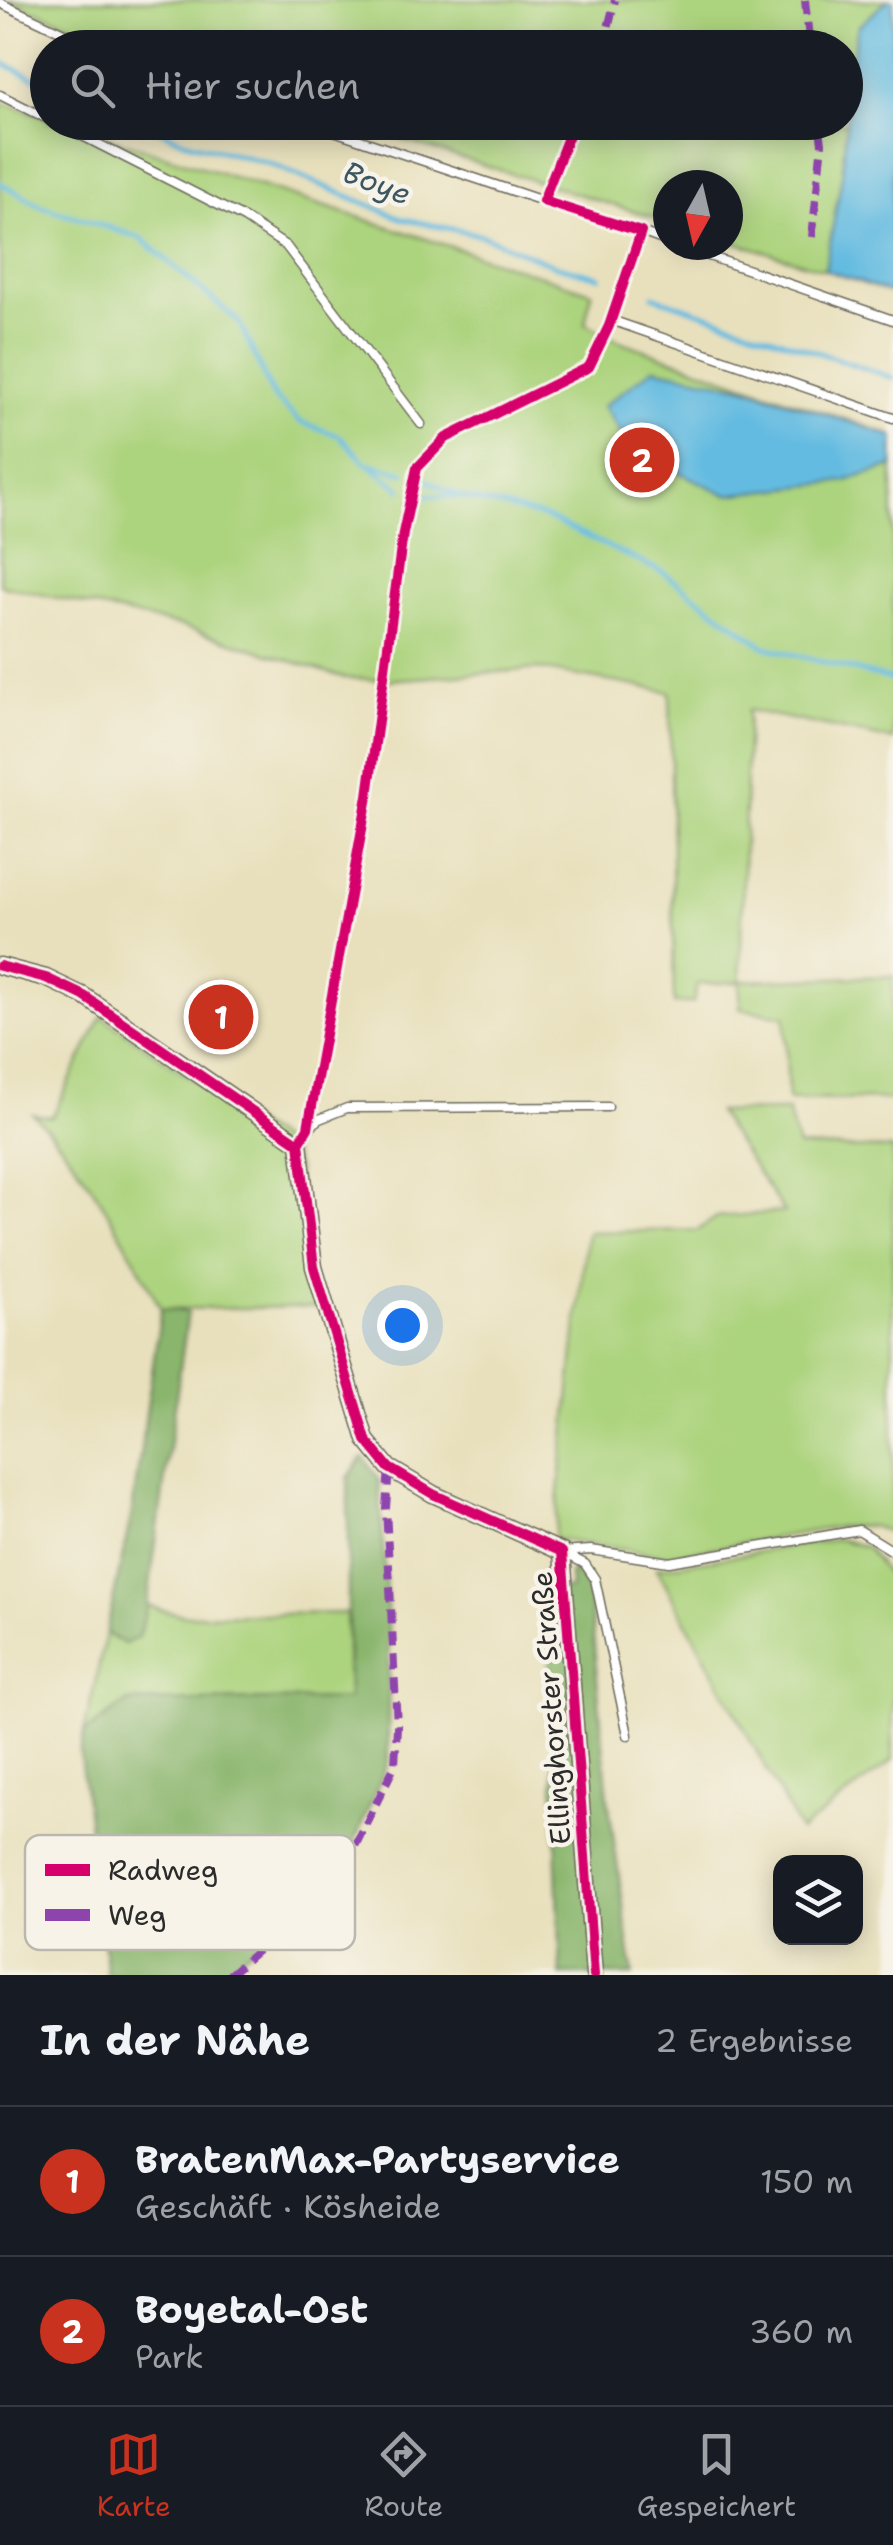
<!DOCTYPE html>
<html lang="de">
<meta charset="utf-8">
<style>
:root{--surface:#171b24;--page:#242831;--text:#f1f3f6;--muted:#9ea1a6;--line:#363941;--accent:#c8321e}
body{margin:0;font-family:"Shantell Sans",sans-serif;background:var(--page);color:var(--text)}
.controls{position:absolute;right:30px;bottom:30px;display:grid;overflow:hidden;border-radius:20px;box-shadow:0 5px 25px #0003}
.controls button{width:90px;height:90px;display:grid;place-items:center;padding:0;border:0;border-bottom:2px solid var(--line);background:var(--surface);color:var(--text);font:50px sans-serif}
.compass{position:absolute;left:653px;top:170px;width:90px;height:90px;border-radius:50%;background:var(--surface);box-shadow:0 5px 25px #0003;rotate:188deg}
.you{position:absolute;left:402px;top:1325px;width:35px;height:35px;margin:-25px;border:8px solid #fff;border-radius:50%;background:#1a73e8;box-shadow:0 0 0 15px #1a73e833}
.badge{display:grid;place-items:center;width:65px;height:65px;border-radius:50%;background:var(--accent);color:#fff;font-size:32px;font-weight:700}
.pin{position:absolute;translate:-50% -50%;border:5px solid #fff;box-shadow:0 2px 10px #0006}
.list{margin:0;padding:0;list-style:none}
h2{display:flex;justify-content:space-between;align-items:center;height:130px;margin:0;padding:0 40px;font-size:42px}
h2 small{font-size:32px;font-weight:400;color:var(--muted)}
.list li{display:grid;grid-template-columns:65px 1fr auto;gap:30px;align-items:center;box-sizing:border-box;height:150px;padding:0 40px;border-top:2px solid var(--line)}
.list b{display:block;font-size:38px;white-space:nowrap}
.list p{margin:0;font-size:32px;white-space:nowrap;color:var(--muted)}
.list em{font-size:32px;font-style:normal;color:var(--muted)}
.icon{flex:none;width:55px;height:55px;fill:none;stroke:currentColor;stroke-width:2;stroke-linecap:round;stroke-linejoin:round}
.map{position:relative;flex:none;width:893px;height:1975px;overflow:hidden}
.search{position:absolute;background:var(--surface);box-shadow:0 5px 25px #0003;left:30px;right:30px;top:30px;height:110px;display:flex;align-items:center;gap:25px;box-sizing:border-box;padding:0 35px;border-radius:55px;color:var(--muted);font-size:38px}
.sheet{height:430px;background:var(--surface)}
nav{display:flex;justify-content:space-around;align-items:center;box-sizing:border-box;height:140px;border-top:2px solid var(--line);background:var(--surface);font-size:28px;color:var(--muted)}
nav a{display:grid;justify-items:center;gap:5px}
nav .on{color:var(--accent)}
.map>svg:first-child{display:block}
</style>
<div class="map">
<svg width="893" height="1975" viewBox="0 0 893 1975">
<rect width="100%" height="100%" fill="#f7f3e8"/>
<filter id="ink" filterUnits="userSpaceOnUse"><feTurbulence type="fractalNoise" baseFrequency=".01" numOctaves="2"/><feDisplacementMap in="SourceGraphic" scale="20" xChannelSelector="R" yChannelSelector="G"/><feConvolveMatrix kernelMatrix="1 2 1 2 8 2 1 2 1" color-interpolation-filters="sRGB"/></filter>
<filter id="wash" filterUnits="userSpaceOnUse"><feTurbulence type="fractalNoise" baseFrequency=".0048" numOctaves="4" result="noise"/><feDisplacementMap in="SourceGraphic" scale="40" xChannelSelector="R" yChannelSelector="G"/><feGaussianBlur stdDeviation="2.25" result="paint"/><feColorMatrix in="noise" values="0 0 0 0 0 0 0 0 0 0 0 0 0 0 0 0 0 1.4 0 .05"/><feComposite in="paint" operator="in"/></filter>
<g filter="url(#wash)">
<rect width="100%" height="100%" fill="#e8e0bc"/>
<!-- green -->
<g fill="#acd37d" stroke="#6c7f54" stroke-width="2.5">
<polygon points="7,0 888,0 858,27 851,62 842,176 825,270 728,240 728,185 668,185 668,222 348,123 846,122 846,48 130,47"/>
<polygon points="0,102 47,117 48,122 64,123 592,292 585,323 622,342 893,436 893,740 748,710 740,981 893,976 893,1099 788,1100 785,1016 740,1009 740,982 697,984 693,1003 674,1003 670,692 540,669 388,680 345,678 181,626 0,585"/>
<path d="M102 1016 290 1148 297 1168 306 1265 319 1307 161 1309C125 1240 89 1170 33 1114L52 1117Z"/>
<polygon points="788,1111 798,1147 893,1149 893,1533 871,1526 838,1527 665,1556 554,1539 587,1232 698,1230 717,1217 784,1212 717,1112"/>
<polygon points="839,1539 866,1547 893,1582 893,1760 800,1831 657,1568"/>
<polygon points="147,1606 183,1615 346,1613 348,1699 128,1702 84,1733 106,1633 116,1640 138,1636"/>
</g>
<!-- forest -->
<g fill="#89b56c" stroke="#5a704c" stroke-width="2.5">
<polygon points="161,1309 188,1312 147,1606 138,1637 125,1644 106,1633 132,1512"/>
<polygon points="363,1457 379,1479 389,1636 388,1762 348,1857 335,1878 220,1975 107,1975 80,1754 84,1733 128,1702 348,1699 348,1478"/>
<polygon points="575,1570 589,1589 608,1799 633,1975 561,1975 547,1592 571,1588 570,1574"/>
</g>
<!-- water -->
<g fill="#64bbe1" stroke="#487386" stroke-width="2.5">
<polygon points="888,0 893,0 893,294 825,270 842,176 851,62 858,27"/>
<polygon points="654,368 745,387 893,436 893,466 846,481 727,495 632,450 603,406"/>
</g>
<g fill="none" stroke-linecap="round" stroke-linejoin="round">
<!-- stream -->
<g stroke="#64bbe1" stroke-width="5">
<polyline points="0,62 48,84"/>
<polyline points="141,122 184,141 268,163 403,219 481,235 554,265 600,277"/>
<polyline points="0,183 42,206 141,238 239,322 273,396 300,422 340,436 366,463 404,473"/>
<polyline points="653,296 893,378"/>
<polyline points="372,467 401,489"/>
<polyline points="426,480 462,497 545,517 664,573 765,647 893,680"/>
<polyline points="423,495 459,497"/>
</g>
</g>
</g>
<g filter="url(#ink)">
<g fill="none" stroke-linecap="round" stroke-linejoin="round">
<defs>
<g id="service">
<polyline points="0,3 96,48"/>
<polyline points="0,95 48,119"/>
<polyline points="55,122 244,218 286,246 421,424"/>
<polyline points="307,122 543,201"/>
<polyline points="641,232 668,242"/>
<polyline points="677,245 893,320"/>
<polyline points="611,320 893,418"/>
<polyline points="299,1143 317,1120 347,1108 608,1107"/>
<polyline points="562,1552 591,1550 669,1562 859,1530 893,1551"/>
<polyline points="566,1554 585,1564 595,1579 628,1735"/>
</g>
<polyline id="minor" points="0,966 46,978 84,996 299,1143 314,1267 366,1440 389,1468 433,1494 562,1552 594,1975"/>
</defs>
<!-- service casing -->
<use href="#service" stroke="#6d6a5e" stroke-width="11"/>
<!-- minor casing -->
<use href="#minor" stroke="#6d6a5e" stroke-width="19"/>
<!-- service -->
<use href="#service" stroke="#fff" stroke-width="8"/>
<!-- minor -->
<use href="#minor" stroke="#fff" stroke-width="15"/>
<!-- quiet -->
<g stroke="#8e44ad" stroke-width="8" stroke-dasharray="15 8" stroke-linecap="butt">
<polyline points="805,0 810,48"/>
<polyline points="603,48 615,0"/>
<polyline points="812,237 822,143 819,122"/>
<polyline points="229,1975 338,1881 395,1765 397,1726 386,1508 389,1468"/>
</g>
<defs>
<g id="cycleway">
<polyline points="0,966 46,978 84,996 299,1143"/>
<polyline points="299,1143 308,1128 368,796 403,533 417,468 446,438 589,367 609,326 641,232 543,201 574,122"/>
<polyline points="299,1143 314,1267 366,1440 389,1468 433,1494 562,1552 594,1975"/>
</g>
</defs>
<!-- cycleway casing -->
<use href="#cycleway" stroke="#f7f3e8" stroke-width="16"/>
<!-- cycleway -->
<use href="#cycleway" stroke="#d6006c" stroke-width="10"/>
</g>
</g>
<g text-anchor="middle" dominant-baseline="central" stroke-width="9" stroke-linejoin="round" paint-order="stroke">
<!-- street labels -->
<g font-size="28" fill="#2b2b2b" stroke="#f7f3e8">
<text transform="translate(551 1708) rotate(-94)">Ellinghorster Straße</text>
</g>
<!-- water labels -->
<g font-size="30" font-style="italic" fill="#3c5662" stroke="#f7f3e8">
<text transform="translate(377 183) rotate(21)">Boye</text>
</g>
</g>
<!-- legend -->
<rect x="25" y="1835" width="330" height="115" rx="15" fill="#f7f3e8" stroke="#bab7af" stroke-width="2.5"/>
<rect x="45" y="1864" width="45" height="12" fill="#d6006c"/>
<rect x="45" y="1909" width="45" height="12" fill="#8e44ad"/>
<g font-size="28" fill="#2b2b2b">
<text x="108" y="1880">Radweg</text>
<text x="108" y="1925">Weg</text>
</g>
</svg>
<div class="controls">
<button><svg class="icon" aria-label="layers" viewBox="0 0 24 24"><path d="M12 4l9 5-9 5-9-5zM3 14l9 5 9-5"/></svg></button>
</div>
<svg class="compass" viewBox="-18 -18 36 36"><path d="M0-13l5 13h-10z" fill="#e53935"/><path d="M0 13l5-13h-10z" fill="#9ea1a6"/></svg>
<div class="you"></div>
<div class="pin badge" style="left:221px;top:1017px">1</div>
<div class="pin badge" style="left:642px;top:460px">2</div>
<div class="search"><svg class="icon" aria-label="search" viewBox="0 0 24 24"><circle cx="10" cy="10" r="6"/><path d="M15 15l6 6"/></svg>Hier suchen</div>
</div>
<section class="sheet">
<h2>In der Nähe<small>2 Ergebnisse</small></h2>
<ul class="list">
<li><span class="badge">1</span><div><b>BratenMax-Partyservice</b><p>Geschäft · Kösheide</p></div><em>150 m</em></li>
<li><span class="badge">2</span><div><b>Boyetal-Ost</b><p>Park</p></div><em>360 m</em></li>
</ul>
</section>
<nav>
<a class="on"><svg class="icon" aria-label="map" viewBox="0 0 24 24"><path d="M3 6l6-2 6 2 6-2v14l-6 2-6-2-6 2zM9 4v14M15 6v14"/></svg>Karte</a>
<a><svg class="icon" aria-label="directions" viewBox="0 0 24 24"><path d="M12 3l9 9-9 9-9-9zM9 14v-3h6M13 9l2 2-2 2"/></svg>Route</a>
<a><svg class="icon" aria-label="saved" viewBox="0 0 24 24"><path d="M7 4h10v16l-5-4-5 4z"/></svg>Gespeichert</a>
</nav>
